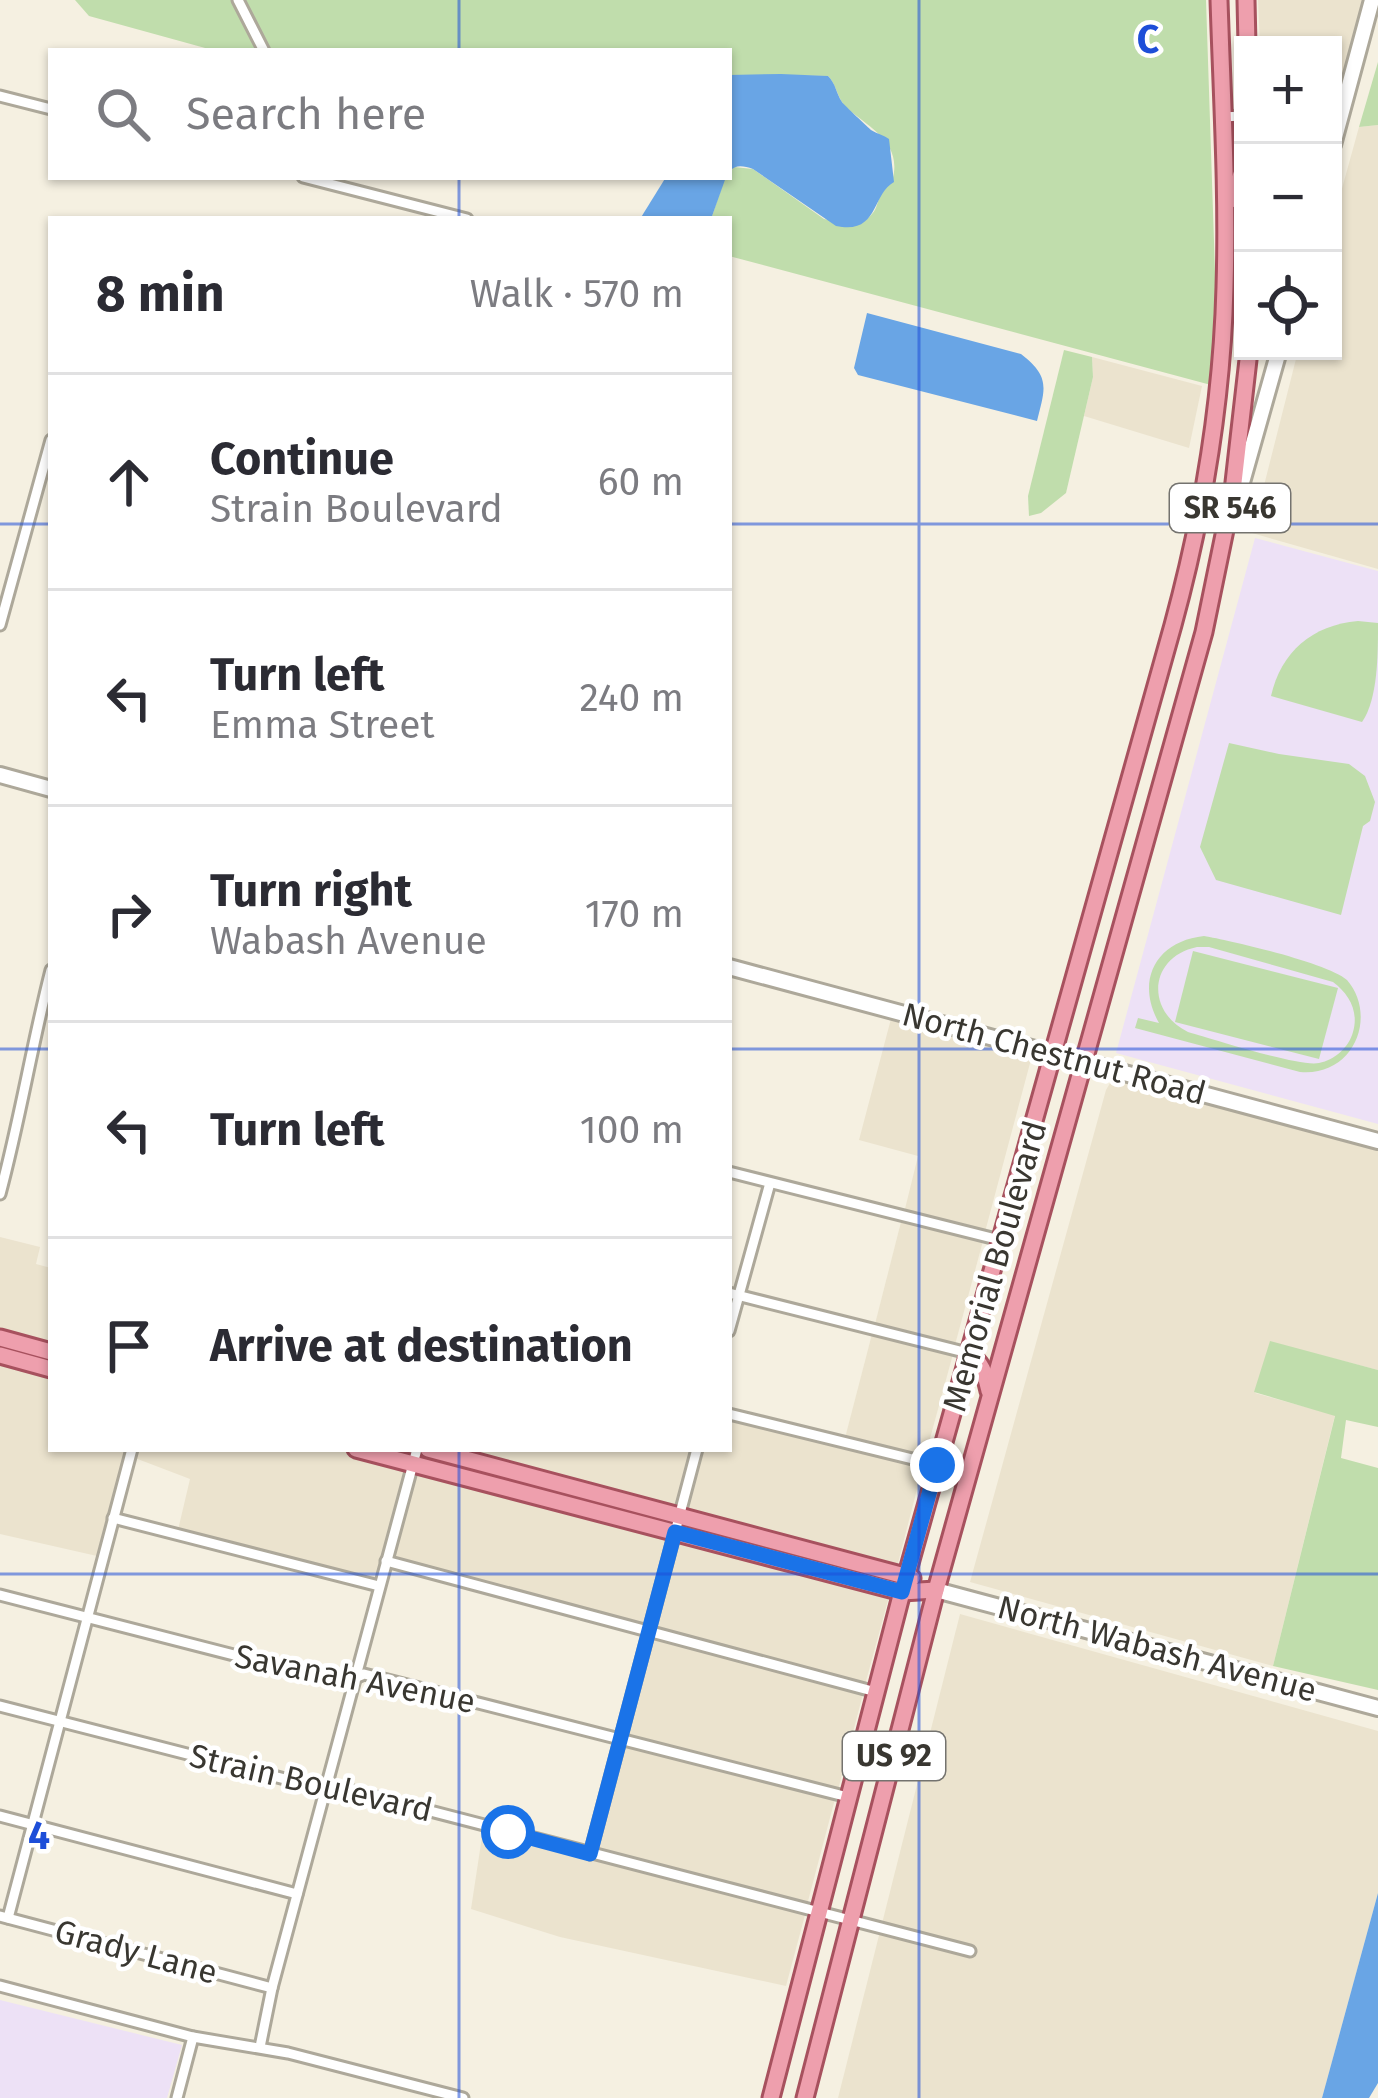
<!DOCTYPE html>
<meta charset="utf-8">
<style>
:root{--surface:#fff;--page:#f7f7f7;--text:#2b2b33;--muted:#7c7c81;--line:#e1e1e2}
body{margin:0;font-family:"Fira Sans",sans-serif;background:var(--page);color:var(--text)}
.controls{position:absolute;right:36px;top:36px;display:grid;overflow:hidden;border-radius:0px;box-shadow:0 3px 9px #0004}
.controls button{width:108px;height:108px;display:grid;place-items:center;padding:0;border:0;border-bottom:3px solid var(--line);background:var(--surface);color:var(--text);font:60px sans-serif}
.stop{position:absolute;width:36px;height:36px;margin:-27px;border:9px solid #1a73e8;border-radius:50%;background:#fff}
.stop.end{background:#1a73e8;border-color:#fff;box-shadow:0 3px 12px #0008}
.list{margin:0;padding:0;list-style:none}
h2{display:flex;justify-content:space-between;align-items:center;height:156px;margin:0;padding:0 48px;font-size:51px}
h2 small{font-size:39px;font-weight:400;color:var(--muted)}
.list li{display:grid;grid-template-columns:78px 1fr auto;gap:36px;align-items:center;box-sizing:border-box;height:216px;padding:0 48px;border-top:3px solid var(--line)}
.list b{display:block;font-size:45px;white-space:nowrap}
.list p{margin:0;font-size:39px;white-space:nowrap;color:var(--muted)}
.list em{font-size:39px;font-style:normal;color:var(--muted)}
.icon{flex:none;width:66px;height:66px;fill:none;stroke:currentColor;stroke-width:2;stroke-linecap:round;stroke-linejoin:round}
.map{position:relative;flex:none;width:1378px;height:2098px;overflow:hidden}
.search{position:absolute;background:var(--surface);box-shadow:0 3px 9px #0004;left:48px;top:48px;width:684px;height:132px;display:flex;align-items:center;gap:30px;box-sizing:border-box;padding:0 42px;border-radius:0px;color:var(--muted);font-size:45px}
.panel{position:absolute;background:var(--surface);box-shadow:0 3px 9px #0004;left:48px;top:216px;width:684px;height:1236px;border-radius:0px}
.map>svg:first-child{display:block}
</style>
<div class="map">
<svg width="1378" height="2098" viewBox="0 0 1378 2098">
<rect width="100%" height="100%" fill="#f5f0e1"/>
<!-- built -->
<g fill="#ebe3ce">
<polygon points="1258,0 1366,0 1333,122 1333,45 1260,45"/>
<polygon points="1378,125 1378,569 1252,533 1298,351 1333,351 1333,221 1359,127"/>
<polygon points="1092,357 1202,386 1189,448 1084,416 1093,377"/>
<polygon points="892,1015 1033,1052 985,1232 904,1213 918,1156 859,1140"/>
<polygon points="1113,1078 1378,1151 1378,1370 1270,1342 1255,1393 1335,1415 1273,1666 970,1582 1106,1090"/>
<polygon points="901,1222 983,1241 955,1345 875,1324"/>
<polygon points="0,1237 40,1247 36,1264 51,1268 51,1346 0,1333"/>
<polygon points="872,1334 953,1354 925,1457 845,1438"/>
<polygon points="0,1360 51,1374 51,1449 126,1449 97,1556 0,1534"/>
<polygon points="729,1419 923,1466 897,1567 686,1512 703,1449 729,1449"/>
<polygon points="137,1449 337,1449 407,1467 378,1571 373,1579 178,1530 190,1479 135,1458"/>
<polygon points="446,1449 692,1449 676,1509"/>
<polygon points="422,1452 673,1519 671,1527 420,1461"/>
<polygon points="417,1470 669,1536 644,1626 393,1558"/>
<polygon points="679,1538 890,1593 865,1685 654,1629"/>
<polygon points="960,1614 1378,1731 1378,1893 1322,2098 838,2098"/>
<polygon points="652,1638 863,1694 838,1790 626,1736"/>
<polygon points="624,1745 835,1799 807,1905 596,1850"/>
<polygon points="483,1830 805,1915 786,1986 560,1937 471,1909"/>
</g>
<!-- education -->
<g fill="#ede1f6">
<polygon points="1255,538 1378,571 1378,1124 1116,1053"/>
<polygon points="0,2000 182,2045 167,2098 0,2098"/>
</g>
<!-- green -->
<g fill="#c0ddac" fill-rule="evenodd">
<path d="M75 0H1206L1216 302 1211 385 729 256V219H711L724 180 734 167 753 169 824 219 858 225C882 210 873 207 884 188 889 180 893 183 894 172 898 140 867 126 847 108 837 99 837 85 828 76L729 75V51H216L89 16Z"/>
<polygon points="1378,62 1378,125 1359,127"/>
<polygon points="1064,350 1092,357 1093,377 1066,493 1041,513 1029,516 1028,496"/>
<path d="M1358 621 1378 623C1378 654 1378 699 1362 722L1271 696C1281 652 1312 625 1358 621Z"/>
<polygon points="1229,743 1279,754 1349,764 1365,776 1375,802 1370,821 1363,826 1341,915 1216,880 1200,847"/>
<path d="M1204 936C1233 941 1327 963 1347 980 1378 1016 1354 1077 1300 1072L1135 1028 1138 1018 1159 1023C1135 981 1156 941 1204 936ZM1197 947H1209L1333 982C1349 994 1359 1011 1353 1032 1349 1047 1335 1060 1319 1063 1297 1067 1214 1039 1188 1032 1145 1011 1149 957 1197 947Z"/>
<polygon points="1193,951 1338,988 1319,1059 1175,1022"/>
<polygon points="1270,1341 1378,1370 1378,1427 1346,1420 1341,1458 1378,1468 1378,1690 1273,1666 1335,1416 1254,1392"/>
</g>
<!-- water -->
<g fill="#69a5e5">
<path d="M781 74 828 76C836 84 836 93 842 102 843 104 870 129 871 130 877 134 884 135 889 139L894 182C871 195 879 235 836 226L753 169C743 166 736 164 729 172V75Z"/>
<polygon points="666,177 726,177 711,219 640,219"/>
<path d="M867 313 1021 354C1051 377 1045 389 1037 421L858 375 854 368Z"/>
<polygon points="1378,1893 1378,2083 1369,2098 1322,2098"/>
</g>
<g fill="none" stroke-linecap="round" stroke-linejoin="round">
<defs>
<g id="street">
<polyline points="238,0 264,51"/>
<polyline points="0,96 51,109"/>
<polyline points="1222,117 1243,116"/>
<polyline points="303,177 467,219"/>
<polyline points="0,625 51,440"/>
<polyline points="729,1172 1000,1240"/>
<path d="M0 1194C20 1120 32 1044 51 970"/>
<polyline points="729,1293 968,1353"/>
<polyline points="729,1331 770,1183"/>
<polyline points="729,1414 937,1465"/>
<polyline points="113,1518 379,1586"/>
<polyline points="386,1561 876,1692"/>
<polyline points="0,1595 343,1683 364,1674 848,1797"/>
<polyline points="0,1706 316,1787 326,1784 970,1951"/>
<polyline points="0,1816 297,1894"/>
<polyline points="590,1854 697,1449"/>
<polyline points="0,1916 272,1988"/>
<polyline points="8,1918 132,1449"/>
<polyline points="0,1986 193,2037 288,2053 463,2098"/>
<polyline points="260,2047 272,1988 417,1449"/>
<polyline points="177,2098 193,2037"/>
</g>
<g id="secondary">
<polyline points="1333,145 1372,0"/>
<polyline points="1237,500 1279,351"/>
<polyline points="0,775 51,789"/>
<polyline points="729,967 1378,1141"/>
<polyline points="936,1590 1378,1708"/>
</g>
<g id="primary">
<polyline points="1246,0 1247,45"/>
<polyline points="1231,200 1243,169"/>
<polyline points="0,1338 51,1352"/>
<path d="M968 1353C983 1363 985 1374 989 1391"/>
<polyline points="0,1355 51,1369"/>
<polyline points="356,1449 902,1592 936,1590"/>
<polyline points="428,1449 912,1578"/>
<path d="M771 2098 902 1592 1173 625C1203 515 1222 401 1225 287 1228 191 1222 96 1219 0"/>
<polyline points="805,2098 936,1590 1204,632 1233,491 1249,351"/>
</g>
</defs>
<!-- street casing -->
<use href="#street" stroke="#ada89a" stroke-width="15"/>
<!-- secondary casing -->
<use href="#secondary" stroke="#ada89a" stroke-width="20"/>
<!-- primary casing -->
<use href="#primary" stroke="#a7515e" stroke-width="21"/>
<!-- street -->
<use href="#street" stroke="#fff" stroke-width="9"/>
<!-- secondary -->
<use href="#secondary" stroke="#fff" stroke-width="14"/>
<!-- primary -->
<use href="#primary" stroke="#ee9fad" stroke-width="15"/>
</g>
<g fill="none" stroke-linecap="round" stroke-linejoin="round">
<!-- route -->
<polyline stroke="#1a73e8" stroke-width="15" points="508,1832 590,1854 675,1532 902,1592 937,1465"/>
</g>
<!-- grid -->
<path fill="none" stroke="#1d4ed8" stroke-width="3" stroke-opacity="0.55" d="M459 0V51M919 0V2098M459 177V219M0 524H51M729 524H1378M0 1049H51M729 1049H1378M459 1449V2098M0 1574H1378"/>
<g text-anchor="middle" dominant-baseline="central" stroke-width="9" stroke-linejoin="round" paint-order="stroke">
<!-- shield labels -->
<g fill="#fff" stroke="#74736f" stroke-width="3">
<rect x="1170" y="484" width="120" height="48" rx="9"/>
<rect x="843" y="1732" width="102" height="48" rx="9"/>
</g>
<g font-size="30" font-weight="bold" fill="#393731">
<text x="1230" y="508">SR 546</text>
<text x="894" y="1756">US 92</text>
</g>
<!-- street labels -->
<g font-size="33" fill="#393731" stroke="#fff">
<text transform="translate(1054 1054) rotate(15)">North Chestnut Road</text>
<text transform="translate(995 1266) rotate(-74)">Memorial Boulevard</text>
<text transform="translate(1157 1649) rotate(15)">North Wabash Avenue</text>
<text transform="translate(355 1679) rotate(11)">Savanah Avenue</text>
<text transform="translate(311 1783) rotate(13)">Strain Boulevard</text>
<text transform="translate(136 1952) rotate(15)">Grady Lane</text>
</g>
</g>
<g font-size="39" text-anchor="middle" font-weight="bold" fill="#1d4ed8" stroke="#fff" stroke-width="9" stroke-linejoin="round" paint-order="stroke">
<text x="1148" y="53">C</text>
<text x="39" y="1849">4</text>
</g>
</svg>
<div class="controls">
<button>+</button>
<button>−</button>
<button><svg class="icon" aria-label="locate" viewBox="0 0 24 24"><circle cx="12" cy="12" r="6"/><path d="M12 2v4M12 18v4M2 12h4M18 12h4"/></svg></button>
</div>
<div class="stop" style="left:508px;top:1832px"></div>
<div class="stop end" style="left:937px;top:1465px"></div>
<div class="search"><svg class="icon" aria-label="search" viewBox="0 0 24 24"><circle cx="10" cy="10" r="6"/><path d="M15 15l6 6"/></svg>Search here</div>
<section class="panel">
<h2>8 min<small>Walk · 570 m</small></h2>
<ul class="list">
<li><svg class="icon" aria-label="ahead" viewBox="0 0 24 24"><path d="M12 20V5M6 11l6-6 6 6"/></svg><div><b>Continue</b><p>Strain Boulevard</p></div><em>60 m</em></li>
<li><svg class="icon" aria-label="left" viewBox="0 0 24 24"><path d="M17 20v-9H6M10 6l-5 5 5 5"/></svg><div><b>Turn left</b><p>Emma Street</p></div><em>240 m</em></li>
<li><svg class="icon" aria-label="right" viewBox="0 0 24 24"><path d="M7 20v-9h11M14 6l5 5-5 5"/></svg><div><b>Turn right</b><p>Wabash Avenue</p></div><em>170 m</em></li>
<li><svg class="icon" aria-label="left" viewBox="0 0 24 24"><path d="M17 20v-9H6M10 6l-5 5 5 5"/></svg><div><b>Turn left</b></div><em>100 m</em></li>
<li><svg class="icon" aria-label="arrive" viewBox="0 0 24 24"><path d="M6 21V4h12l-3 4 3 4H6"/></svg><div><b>Arrive at destination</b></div></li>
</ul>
</section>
</div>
